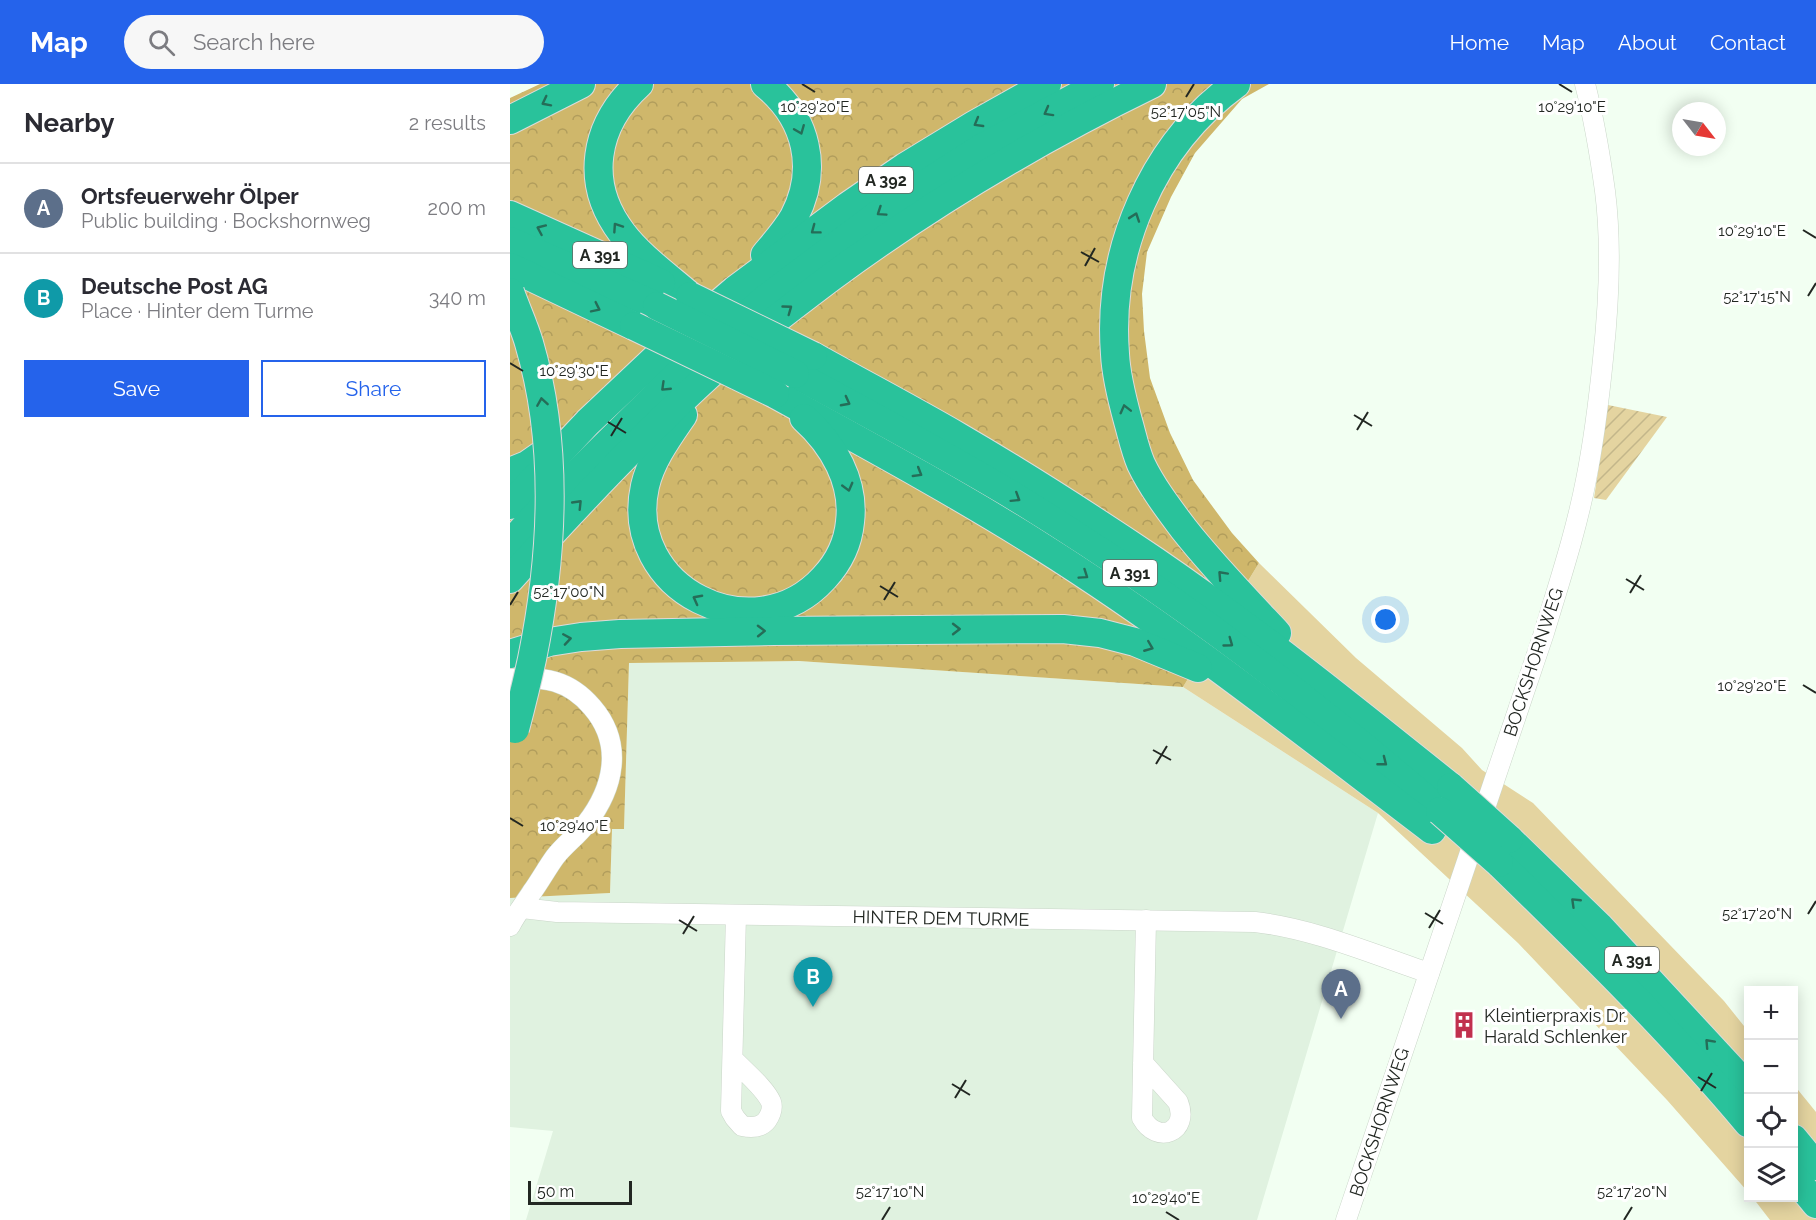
<!DOCTYPE html>
<meta charset="utf-8">
<style>
:root{--surface:#fff;--page:#f7f7f7;--text:#2b2b33;--muted:#7c7c81;--line:#e1e1e2;--accent:#2563eb}
body{margin:0;font-family:Raleway,sans-serif;background:var(--page);color:var(--text)}
.controls{position:absolute;right:18px;bottom:18px;display:grid;overflow:hidden;border-radius:0px;box-shadow:0 3px 15px #0003}
.controls button{width:54px;height:54px;display:grid;place-items:center;padding:0;border:0;border-bottom:2px solid var(--line);background:var(--surface);color:var(--text);font:30px sans-serif}
.compass{position:absolute;left:1162px;top:18px;width:54px;height:54px;border-radius:50%;background:var(--surface);box-shadow:0 3px 15px #0003;rotate:121deg}
.scale{position:absolute;left:18px;bottom:15px;width:104px;box-sizing:border-box;padding-left:6px;border:3px solid #222722;border-top:0;font-size:16px;line-height:21px;white-space:nowrap;color:#222722;-webkit-text-stroke:4px #fff;paint-order:stroke}
.you{position:absolute;left:876px;top:536px;width:21px;height:21px;margin:-15px;border:4px solid #fff;border-radius:50%;background:#1a73e8;box-shadow:0 0 0 9px #1a73e833}
.badge{display:grid;place-items:center;width:39px;height:39px;border-radius:50%;background:var(--accent);color:#fff;font-size:20px;font-weight:700}
.pin{position:absolute;translate:-50% -50px;filter:drop-shadow(0 2px 3px #0008)}
.pin::after{content:'';position:absolute;top:32px;width:21px;height:18px;background:inherit;clip-path:polygon(0 0,100% 0,50% 100%)}
.list{margin:0;padding:0;list-style:none}
h2{display:flex;justify-content:space-between;align-items:center;height:78px;margin:0;padding:0 24px;font-size:26px}
h2 small{font-size:20px;font-weight:400;color:var(--muted)}
.list li{display:grid;grid-template-columns:39px 1fr auto;gap:18px;align-items:center;box-sizing:border-box;height:90px;padding:0 24px;border-top:2px solid var(--line)}
.list b{display:block;font-size:22px;white-space:nowrap}
.list p{margin:0;font-size:20px;white-space:nowrap;color:var(--muted)}
.list em{font-size:20px;font-style:normal;color:var(--muted)}
.actions{display:flex;gap:12px;padding:18px 24px}
.actions a{flex:1;padding:14px 0;border:2px solid var(--accent);border-radius:0px;text-align:center;font-size:21px;color:var(--accent)}
.actions .main{background:var(--accent);color:#fff}
.icon{flex:none;width:33px;height:33px;fill:none;stroke:currentColor;stroke-width:2;stroke-linecap:round;stroke-linejoin:round}
.map{position:relative;flex:none;width:1306px;height:1136px;overflow:hidden}
header{display:flex;align-items:center;gap:36px;box-sizing:border-box;height:84px;padding:0 30px;background:var(--accent);color:#fff}
header strong{font-size:28px}
nav{display:flex;gap:33px;margin-inline-start:auto;font-size:21px}
.search{width:420px;height:54px;background:var(--page);display:flex;align-items:center;gap:15px;box-sizing:border-box;padding:0 21px;border-radius:33px;color:var(--muted);font-size:22px}
main{display:flex}
aside{flex:1;background:var(--surface)}
.map>svg:first-child{display:block}
</style>
<header>
<strong>Map</strong>
<div class="search"><svg class="icon" aria-label="search" viewBox="0 0 24 24"><circle cx="10" cy="10" r="6"/><path d="M15 15l6 6"/></svg>Search here</div>
<nav><a>Home</a><a>Map</a><a>About</a><a>Contact</a></nav>
</header>
<main>
<aside>
<h2>Nearby<small>2 results</small></h2>
<ul class="list">
<li><span class="badge" style="background:#5c6f8a">A</span><div><b>Ortsfeuerwehr Ölper</b><p>Public building · Bockshornweg</p></div><em>200 m</em></li>
<li><span class="badge" style="background:#0f9aa8">B</span><div><b>Deutsche Post AG</b><p>Place · Hinter dem Turme</p></div><em>340 m</em></li>
</ul>
<div class="actions"><a class="main">Save</a><a>Share</a></div>
</aside>
<div class="map">
<svg width="1306" height="1136" viewBox="0 0 1306 1136">
<defs>
<pattern id="forest-crowns" width="20" height="18" patternUnits="userSpaceOnUse" patternTransform="scale(1.5)"><rect width="20" height="18" fill="#cfb76b"/><path d="M2 6a3 3 0 1 1 6 0M12 15a3 3 0 1 1 6 0" fill="none" stroke="#b19d5c"/></pattern>
<pattern id="garden-furrows" width="10" height="10" patternUnits="userSpaceOnUse" patternTransform="scale(1.5)"><rect width="10" height="10" fill="#e4d4a0"/><path d="M-1 1l2-2M0 10L10 0M9 11l2-2" fill="none" stroke="#c3b68a"/></pattern>
</defs>
<rect width="100%" height="100%" fill="#f2fff2"/>
<!-- built -->
<polygon fill="#e0f2e0" points="289,577 673,603 868,729 747,1136 16,1136 43,1047 0,1043 0,814 100,809 102,745 114,745 119,579"/>
<!-- grass -->
<g fill="#e4d4a0">
<polygon points="749,479 846,574 952,664 972,686 1023,719 1214,917 1238,947 1238,1108 1157,1016 1008,859 868,729 673,603"/>
<polygon points="1284,1001 1306,1028 1306,1136 1260,1136 1243,1114 1284,1114"/>
</g>
<!-- forest -->
<polygon fill="url(#forest-crowns)" points="30,0 759,0 732,15 685,69 661,113 637,168 632,210 634,247 640,294 660,349 683,396 722,449 749,479 673,603 289,577 119,579 114,745 102,745 100,809 0,814 0,14"/>
<!-- garden -->
<polygon fill="url(#garden-furrows)" points="1098,321 1157,333 1096,416 1084,414"/>
<g fill="none" stroke-linecap="round" stroke-linejoin="round">
<defs>
<g id="minor">
<path d="M0 595C34 592 59 596 82 623 114 660 104 704 76 740 67 752 54 761 45 773 37 784 30 797 22 808 15 819 6 830 0 842"/>
<path d="M12 824 47 828 745 838C805 845 862 870 919 889"/>
<path d="M223 975C234 987 255 1004 261 1018 263 1024 261 1030 257 1036 251 1044 242 1044 232 1042L225 1034 221 1027 226 831"/>
<path d="M633 979 668 1018C680 1048 647 1061 632 1034L636 836"/>
<path d="M836 1136 1034 549C1049 499 1066 448 1076 396 1084 356 1089 315 1093 275 1099 219 1102 162 1095 107 1090 71 1084 35 1075 0"/>
</g>
<g id="highway">
<path d="M129 0C84 41 74 99 112 149 129 172 158 193 180 212"/>
<path d="M255 0C297 34 309 85 284 133 276 147 265 159 255 171"/>
<path d="M726 0C642 61 597 167 605 270 606 292 612 315 618 337 622 351 625 366 631 380 642 403 658 424 673 444 702 481 735 515 767 549"/>
<polyline points="0,36 71,0"/>
<polyline points="0,131 151,199"/>
<polyline points="0,157 147,222"/>
<polyline points="0,183 124,242"/>
<path d="M303 272C351 299 401 325 449 353 516 392 581 434 645 477 747 547 844 625 941 703"/>
<path d="M285 290C359 330 434 370 507 414 656 506 798 612 930 727"/>
<path d="M265 310C354 359 443 407 529 461 666 547 793 648 922 746"/>
<path d="M173 331C158 353 141 376 135 402 112 505 244 571 314 494 328 479 338 459 340 438 345 398 323 360 294 334"/>
<polyline points="0,388 17,381 40,365"/>
<polyline points="0,421 78,338 147,273 225,206 338,122 395,83 464,41 537,0"/>
<polyline points="0,460 37,419 164,294 255,215 367,131 471,64 590,0"/>
<path d="M0 495C64 424 129 355 200 290 238 256 279 225 320 194 423 118 527 56 642 0"/>
<polyline points="0,570 39,558 71,553 110,550 264,547 553,545 590,549 625,558 688,584"/>
<polyline points="999,755 1089,842 1238,1003"/>
<path d="M989 779C1075 863 1161 947 1238 1039"/>
<polyline points="1284,1055 1306,1082"/>
<polyline points="1284,1093 1306,1120"/>
</g>
</defs>
<!-- minor casing -->
<use href="#minor" stroke="#cad6c9" stroke-width="21"/>
<!-- highway casing -->
<use href="#highway" stroke="#dcdcdc" stroke-width="30"/>
<!-- minor -->
<use href="#minor" stroke="#fff" stroke-width="20"/>
<!-- highway -->
<use href="#highway" stroke="#29c29b" stroke-width="28"/>
<defs>
<g id="highway-bridge">
<path d="M0 208C6 225 14 242 19 259 49 361 43 472 22 575 17 598 11 622 5 645"/>
<polyline points="180,212 303,272"/>
<polyline points="147,222 285,290"/>
<polyline points="124,242 265,310"/>
<polyline points="941,703 999,755"/>
<polyline points="930,727 989,779"/>
</g>
</defs>
<!-- highway-bridge casing -->
<use href="#highway-bridge" stroke="#dcdcdc" stroke-width="30" stroke-linecap="butt"/>
<!-- highway-bridge -->
<use href="#highway-bridge" stroke="#29c29b" stroke-width="28"/>
</g>
<!-- one-way arrows -->
<defs><path id="oneway-chevron" d="M-2-3.5L2.5 0L-2 3.5" fill="none" stroke-width="1.6" stroke-linecap="round" stroke-linejoin="round" transform="scale(1.5)"/></defs>
<g stroke="#256d58">
<use href="#oneway-chevron" transform="translate(36 18) rotate(153)"/>
<use href="#oneway-chevron" transform="translate(538 28) rotate(151)"/>
<use href="#oneway-chevron" transform="translate(468 39) rotate(150)"/>
<use href="#oneway-chevron" transform="translate(290 46) rotate(68)"/>
<use href="#oneway-chevron" transform="translate(371 128) rotate(146)"/>
<use href="#oneway-chevron" transform="translate(625 133) rotate(-71)"/>
<use href="#oneway-chevron" transform="translate(107 143) rotate(-124)"/>
<use href="#oneway-chevron" transform="translate(31 145) rotate(-156)"/>
<use href="#oneway-chevron" transform="translate(305 146) rotate(143)"/>
<use href="#oneway-chevron" transform="translate(86 224) rotate(26)"/>
<use href="#oneway-chevron" transform="translate(278 225) rotate(-36)"/>
<use href="#oneway-chevron" transform="translate(155 303) rotate(136)"/>
<use href="#oneway-chevron" transform="translate(32 318) rotate(-99)"/>
<use href="#oneway-chevron" transform="translate(336 318) rotate(28)"/>
<use href="#oneway-chevron" transform="translate(615 325) rotate(-104)"/>
<use href="#oneway-chevron" transform="translate(408 389) rotate(31)"/>
<use href="#oneway-chevron" transform="translate(338 403) rotate(75)"/>
<use href="#oneway-chevron" transform="translate(506 414) rotate(32)"/>
<use href="#oneway-chevron" transform="translate(68 420) rotate(-46)"/>
<use href="#oneway-chevron" transform="translate(574 491) rotate(34)"/>
<use href="#oneway-chevron" transform="translate(712 491) rotate(-133)"/>
<use href="#oneway-chevron" transform="translate(187 515) rotate(-152)"/>
<use href="#oneway-chevron" transform="translate(446 545)"/>
<use href="#oneway-chevron" transform="translate(251 547) rotate(-1)"/>
<use href="#oneway-chevron" transform="translate(57 555) rotate(-9)"/>
<use href="#oneway-chevron" transform="translate(719 559) rotate(36)"/>
<use href="#oneway-chevron" transform="translate(639 563) rotate(22)"/>
<use href="#oneway-chevron" transform="translate(873 678) rotate(38)"/>
<use href="#oneway-chevron" transform="translate(1065 818) rotate(-136)"/>
<use href="#oneway-chevron" transform="translate(1199 959) rotate(-133)"/>
</g>
<!-- ticks -->
<path fill="none" stroke="#222722" stroke-width="2" d="M292 0 305 8M1049 0 1062 8M676 13 684 0M1293 146 1306 154M571 168 589 178M575 182 585 164M1298 212 1306 199M0 279 13 287M844 331 862 342M98 338 116 349M847 346 858 328M101 352 112 334M1116 495 1134 506M370 502 388 513M1120 509 1131 491M374 516 385 498M0 521 8 508M1293 601 1306 609M643 666 661 676M646 680 657 662M0 734 13 742M915 829 933 840M1298 830 1306 817M169 836 187 847M919 844 930 826M173 850 184 832M1188 993 1206 1004M442 1000 460 1011M1191 1007 1202 989M445 1014 456 996M656 1128 669 1136M372 1136 380 1123M1114 1136 1122 1123"/>
<!-- icons -->
<defs>
<symbol id="building-bare" viewBox="-9 -9 18 18"><path d="M-4-6H4V6H1V3H-1V6H-4ZM-2.5-4.3h1.7v1.8h-1.7ZM.8-4.3h1.7v1.8H.8ZM-2.5-1h1.7V.8h-1.7ZM.8-1h1.7V.8H.8Z" fill="#c1304e" stroke="#fff" stroke-width="2.5" paint-order="stroke"/></symbol>
</defs>
<g fill-rule="evenodd">
<use href="#building-bare" x="935" y="922" width="38" height="38"/>
</g>
<g text-anchor="middle" dominant-baseline="central" stroke-width="6" stroke-linejoin="round" paint-order="stroke">
<!-- shield labels -->
<g fill="#fff" stroke="#646864" stroke-width="1.5">
<rect x="349" y="83" width="54" height="26" rx="4.5"/>
<rect x="63" y="158" width="54" height="26" rx="4.5"/>
<rect x="593" y="476" width="54" height="26" rx="4.5"/>
<rect x="1095" y="863" width="54" height="26" rx="4.5"/>
</g>
<g font-size="16" font-weight="bold" fill="#222722">
<text x="376" y="96">A 392</text>
<text x="90" y="171">A 391</text>
<text x="620" y="489">A 391</text>
<text x="1122" y="876">A 391</text>
</g>
<!-- street labels -->
<g font-size="18" fill="#222722" stroke="#fff">
<text transform="translate(1023 578) rotate(-72)">BOCKSHORNWEG</text>
<text transform="translate(431 834) rotate(1)">HINTER DEM TURME</text>
<text transform="translate(869 1038) rotate(-72)">BOCKSHORNWEG</text>
</g>
<!-- poi labels -->
<g font-size="18" fill="#222722" stroke="#fff" text-anchor="start">
<text x="974" y="931">Kleintierpraxis Dr.<tspan x="974" dy="21">Harald Schlenker</tspan></text>
</g>
</g>
<g font-size="15" text-anchor="middle" fill="#222722" stroke="#fff" stroke-width="6" stroke-linejoin="round" paint-order="stroke">
<text x="1062" y="28">10°29'10"E</text>
<text x="305" y="28">10°29'20"E</text>
<text x="676" y="33">52°17'05"N</text>
<text x="1242" y="152">10°29'10"E</text>
<text x="1247" y="218">52°17'15"N</text>
<text x="64" y="292">10°29'30"E</text>
<text x="59" y="513">52°17'00"N</text>
<text x="1242" y="607">10°29'20"E</text>
<text x="64" y="747">10°29'40"E</text>
<text x="1247" y="835">52°17'20"N</text>
<text x="380" y="1113">52°17'10"N</text>
<text x="1122" y="1113">52°17'20"N</text>
<text x="656" y="1119">10°29'40"E</text>
</g>
</svg>
<div class="controls">
<button>+</button>
<button>−</button>
<button><svg class="icon" aria-label="locate" viewBox="0 0 24 24"><circle cx="12" cy="12" r="6"/><path d="M12 2v4M12 18v4M2 12h4M18 12h4"/></svg></button>
<button><svg class="icon" aria-label="layers" viewBox="0 0 24 24"><path d="M12 4l9 5-9 5-9-5zM3 14l9 5 9-5"/></svg></button>
</div>
<svg class="compass" viewBox="-18 -18 36 36"><path d="M0-13l5 13h-10z" fill="#e53935"/><path d="M0 13l5-13h-10z" fill="#7c7c81"/></svg>
<div class="scale">50 m</div>
<div class="you"></div>
<div class="pin badge" style="left:831px;top:935px;background:#5c6f8a">A</div>
<div class="pin badge" style="left:303px;top:923px;background:#0f9aa8">B</div>
</div>
</main>
